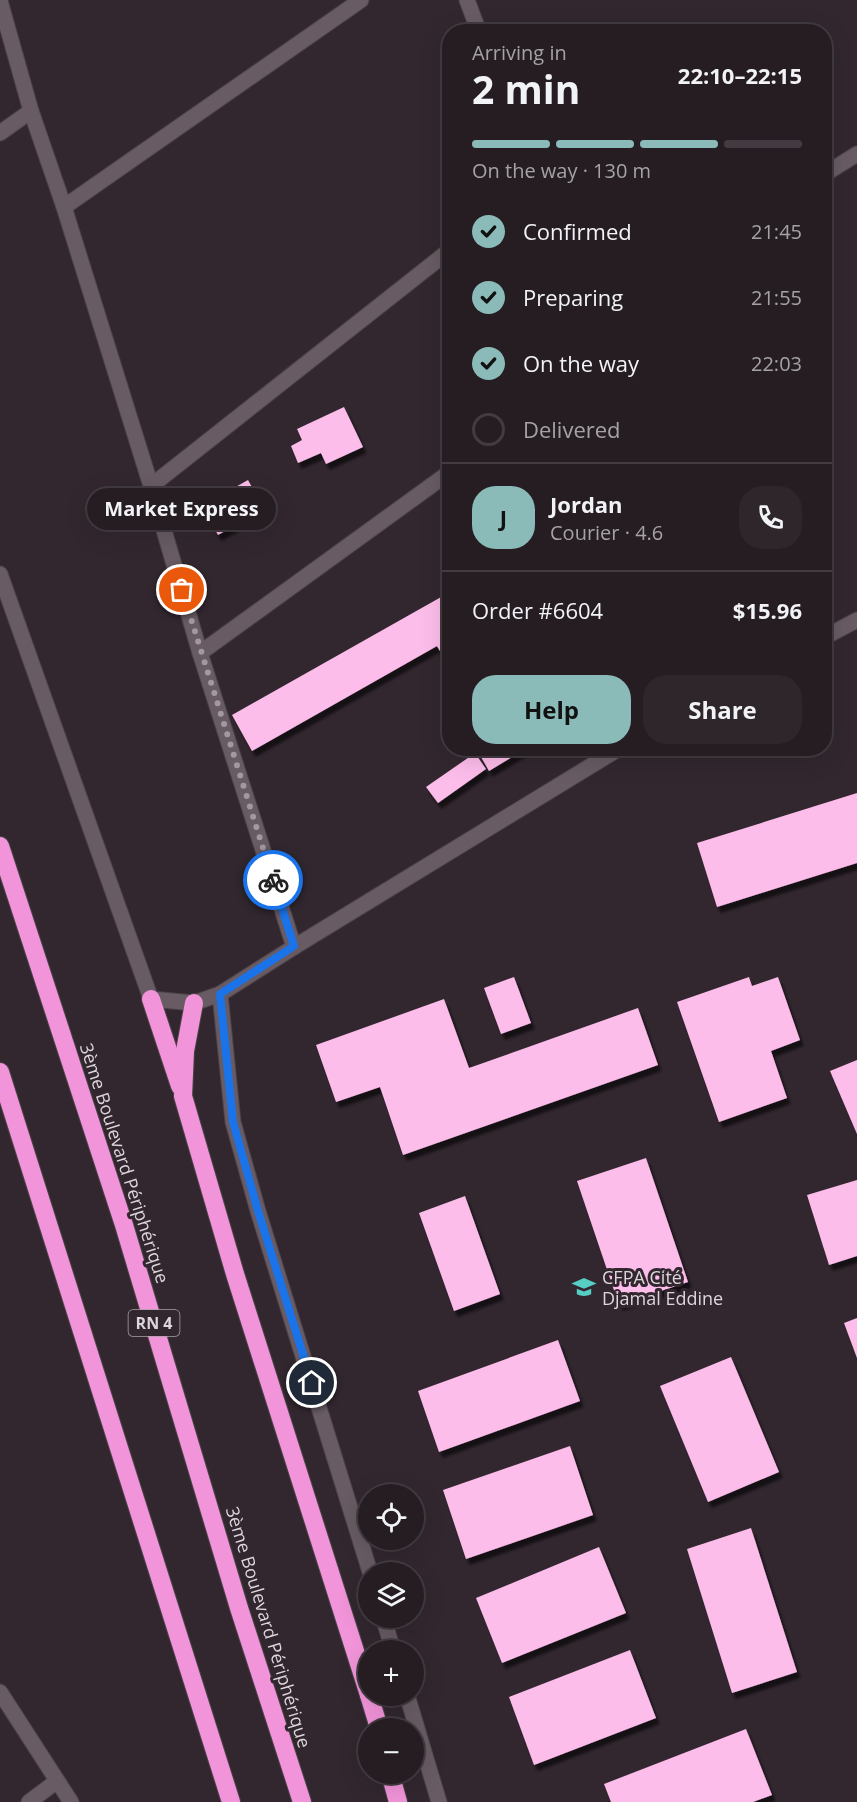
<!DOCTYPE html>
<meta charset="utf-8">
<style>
:root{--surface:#261d23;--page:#2e262b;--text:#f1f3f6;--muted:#a4a2a6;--line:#423b41;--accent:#8bbbb9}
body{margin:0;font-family:"Open Sans",sans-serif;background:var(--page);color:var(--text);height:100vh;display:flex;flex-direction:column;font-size:22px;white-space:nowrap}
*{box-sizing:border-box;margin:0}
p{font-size:20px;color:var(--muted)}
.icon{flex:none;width:33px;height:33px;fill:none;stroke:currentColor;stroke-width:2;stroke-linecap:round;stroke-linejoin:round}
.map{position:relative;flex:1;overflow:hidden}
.panel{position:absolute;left:442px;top:24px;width:390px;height:732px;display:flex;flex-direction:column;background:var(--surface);border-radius:24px;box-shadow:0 6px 24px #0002,0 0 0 2px var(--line)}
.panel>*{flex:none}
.fabs{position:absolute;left:358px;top:1484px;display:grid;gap:12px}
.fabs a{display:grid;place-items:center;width:66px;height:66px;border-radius:50%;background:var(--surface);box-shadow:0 6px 24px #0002,0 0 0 2px var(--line);font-size:30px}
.pin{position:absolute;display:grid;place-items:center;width:51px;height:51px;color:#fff;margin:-26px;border:3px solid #fff;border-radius:50%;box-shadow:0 2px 6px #0007}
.courier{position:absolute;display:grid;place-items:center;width:60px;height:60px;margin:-30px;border:4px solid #1a73e8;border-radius:50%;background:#fff;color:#222;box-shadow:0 2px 8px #0007}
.bubble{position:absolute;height:42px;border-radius:21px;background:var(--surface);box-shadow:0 6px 24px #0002,0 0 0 2px var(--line);font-size:20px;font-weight:700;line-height:42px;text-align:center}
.headline em{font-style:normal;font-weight:700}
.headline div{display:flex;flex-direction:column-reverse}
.headline{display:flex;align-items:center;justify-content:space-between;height:102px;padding:0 30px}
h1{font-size:39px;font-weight:700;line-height:45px}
.bar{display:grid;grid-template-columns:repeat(4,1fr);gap:9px 6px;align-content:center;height:72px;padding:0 30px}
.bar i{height:8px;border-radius:4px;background:var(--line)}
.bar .active{background:var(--accent)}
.bar p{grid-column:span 4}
.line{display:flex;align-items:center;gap:15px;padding:0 30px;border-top:2px solid var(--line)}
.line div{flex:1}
.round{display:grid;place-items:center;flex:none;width:63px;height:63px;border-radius:24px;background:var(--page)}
ol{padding:0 30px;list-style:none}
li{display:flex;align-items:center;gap:18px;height:66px}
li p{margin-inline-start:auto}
li .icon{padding:6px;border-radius:50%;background:var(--accent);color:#111;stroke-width:4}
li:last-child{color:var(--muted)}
li i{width:33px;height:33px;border:3px solid var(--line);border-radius:50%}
.cta{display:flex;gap:12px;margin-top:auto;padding:12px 30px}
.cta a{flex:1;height:69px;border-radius:24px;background:var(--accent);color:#111;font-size:24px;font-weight:700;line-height:69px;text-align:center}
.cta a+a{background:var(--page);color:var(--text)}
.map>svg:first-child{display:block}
.building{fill:#fdbdeb;filter:url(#shadow)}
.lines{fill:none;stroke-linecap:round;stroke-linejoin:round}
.minor-casing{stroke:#4c434a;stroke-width:17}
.highway-casing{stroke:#4c434a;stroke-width:20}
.minor{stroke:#685b64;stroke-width:15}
.highway{stroke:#f194d9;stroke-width:18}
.done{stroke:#a1999f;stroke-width:6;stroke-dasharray:0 10.8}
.route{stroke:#1a73e8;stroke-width:8}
.labels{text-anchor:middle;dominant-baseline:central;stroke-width:6;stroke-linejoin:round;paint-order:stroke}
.shield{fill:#32272f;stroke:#aaa2a7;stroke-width:1.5}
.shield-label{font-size:16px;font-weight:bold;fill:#ddd6db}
.street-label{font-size:18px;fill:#ddd6db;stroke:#32272f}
.poi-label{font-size:18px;fill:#ddd6db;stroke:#32272f;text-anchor:start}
</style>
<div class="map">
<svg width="857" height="1802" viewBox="0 0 857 1802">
<defs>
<filter id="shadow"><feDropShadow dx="3.5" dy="6" stdDeviation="1.5" flood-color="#0009"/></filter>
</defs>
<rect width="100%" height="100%" fill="#32272f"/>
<g class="building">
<polygon points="344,407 363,447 326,464 321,453 298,463 291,446 302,440 297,429"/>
<polygon points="248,480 264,509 218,535 202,506"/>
<polygon points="450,592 450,668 437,646 252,751 232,715"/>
<polygon points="476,748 527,748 489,771"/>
<polygon points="475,753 486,769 438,803 426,787"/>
<polygon points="857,793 857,863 717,907 697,843"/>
<polygon points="514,977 531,1023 501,1034 484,988"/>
<polygon points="749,977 752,986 778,977 800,1040 771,1051 787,1098 719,1122 677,1002"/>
<polygon points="444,999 469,1068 638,1008 658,1065 403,1155 380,1087 336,1102 316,1045"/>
<polygon points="857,1060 857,1134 830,1071"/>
<polygon points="646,1158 688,1282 619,1305 577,1181"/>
<polygon points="857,1180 857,1256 829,1265 807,1195"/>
<polygon points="465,1196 500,1294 454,1311 419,1213"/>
<polygon points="857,1318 857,1358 844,1323"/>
<polygon points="558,1340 580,1401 439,1452 418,1391"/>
<polygon points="731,1357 779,1472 708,1502 660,1386"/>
<polygon points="570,1446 593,1515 466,1559 443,1490"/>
<polygon points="751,1528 797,1672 732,1693 687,1549"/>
<polygon points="599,1547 626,1613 502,1663 476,1598"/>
<polygon points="630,1650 656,1718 534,1765 509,1697"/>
<polygon points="746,1729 772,1795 753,1802 611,1802 604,1784"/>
</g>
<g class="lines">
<g class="minor-casing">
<g id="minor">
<polyline points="467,0 479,32"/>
<polyline points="0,1 31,111 64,207 151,486 200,653 294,947"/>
<polyline points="0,133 31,111"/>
<polyline points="825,174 857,154"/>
<polyline points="64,207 361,0"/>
<polyline points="151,486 450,250"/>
<polyline points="0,574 151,999 194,1003 220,994 294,947 620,748"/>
<polyline points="825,637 857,620"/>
<polyline points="200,653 450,472"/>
<polyline points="220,994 233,1122 258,1211 370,1572"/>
<polyline points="383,1617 393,1650"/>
<polyline points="0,1692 71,1802"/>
<polyline points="407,1695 439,1802"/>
<polyline points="29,1802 57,1781"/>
</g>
</g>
<g class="highway-casing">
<g id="highway">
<polyline points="0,846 124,1225 239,1608 302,1802"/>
<polyline points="151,999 180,1086"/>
<polyline points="194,1003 185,1051 183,1096 235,1274 369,1695"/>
<polyline points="0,1072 231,1802"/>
<polyline points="369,1695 379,1728"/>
<polyline points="390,1773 398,1802"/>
</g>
</g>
<use href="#minor" class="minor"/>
<use href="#highway" class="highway"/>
</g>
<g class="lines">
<polyline class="done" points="182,590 273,880"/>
<polyline class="route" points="273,880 294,946 220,994 233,1122 258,1211 312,1383"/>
</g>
<defs>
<g id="university-bare" transform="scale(1.8)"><path d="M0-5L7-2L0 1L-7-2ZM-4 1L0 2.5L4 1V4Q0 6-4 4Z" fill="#56cec3" stroke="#32272f" stroke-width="2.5" paint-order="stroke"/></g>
</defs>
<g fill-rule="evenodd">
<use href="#university-bare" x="584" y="1287"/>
</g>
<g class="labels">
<rect class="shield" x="128.5" y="1310" width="51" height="26" rx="4.5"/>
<g class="shield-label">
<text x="154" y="1323">RN 4</text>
</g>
<g class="street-label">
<text transform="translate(125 1163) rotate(72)">3ème Boulevard Périphérique</text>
<text transform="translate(269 1627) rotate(73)">3ème Boulevard Périphérique</text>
</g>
<g class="poi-label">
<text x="602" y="1277">CFPA Cité<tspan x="602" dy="21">Djamal Eddine</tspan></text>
</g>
</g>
</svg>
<div class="fabs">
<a><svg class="icon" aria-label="locate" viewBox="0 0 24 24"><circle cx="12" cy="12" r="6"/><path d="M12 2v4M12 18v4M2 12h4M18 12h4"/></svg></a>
<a><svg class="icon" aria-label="layers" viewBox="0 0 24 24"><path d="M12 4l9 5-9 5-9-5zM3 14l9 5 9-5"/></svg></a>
<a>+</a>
<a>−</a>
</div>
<div class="pin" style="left:182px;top:590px;background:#ea580c"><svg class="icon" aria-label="bag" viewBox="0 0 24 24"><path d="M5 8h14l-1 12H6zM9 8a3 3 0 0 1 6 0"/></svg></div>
<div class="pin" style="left:312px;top:1383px;background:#1f2937"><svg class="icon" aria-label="home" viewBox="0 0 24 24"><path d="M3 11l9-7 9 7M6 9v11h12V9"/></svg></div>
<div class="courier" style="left:273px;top:880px"><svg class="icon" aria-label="bike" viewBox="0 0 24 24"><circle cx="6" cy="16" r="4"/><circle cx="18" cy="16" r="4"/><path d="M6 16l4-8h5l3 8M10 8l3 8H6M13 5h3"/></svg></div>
<div class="bubble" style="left:87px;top:488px;width:189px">Market Express</div>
<section class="panel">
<div class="headline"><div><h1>2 min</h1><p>Arriving in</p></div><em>22:10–22:15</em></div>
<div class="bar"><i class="active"></i><i class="active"></i><i class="active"></i><i></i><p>On the way · 130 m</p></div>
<ol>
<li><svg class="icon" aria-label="check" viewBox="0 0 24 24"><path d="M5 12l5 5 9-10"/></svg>Confirmed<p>21:45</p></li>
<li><svg class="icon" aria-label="check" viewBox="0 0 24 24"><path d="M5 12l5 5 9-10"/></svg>Preparing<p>21:55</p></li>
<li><svg class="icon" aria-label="check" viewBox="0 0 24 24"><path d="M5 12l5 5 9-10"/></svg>On the way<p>22:03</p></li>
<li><i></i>Delivered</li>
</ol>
<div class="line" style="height:108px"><b class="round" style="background:var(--accent);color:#111">J</b><div><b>Jordan</b><p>Courier · 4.6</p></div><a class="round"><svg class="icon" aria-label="phone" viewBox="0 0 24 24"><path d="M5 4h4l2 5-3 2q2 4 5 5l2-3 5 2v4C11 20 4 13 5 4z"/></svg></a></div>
<div class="line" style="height:78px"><div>Order #6604</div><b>$15.96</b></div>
<div class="cta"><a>Help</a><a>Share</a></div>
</section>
</div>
